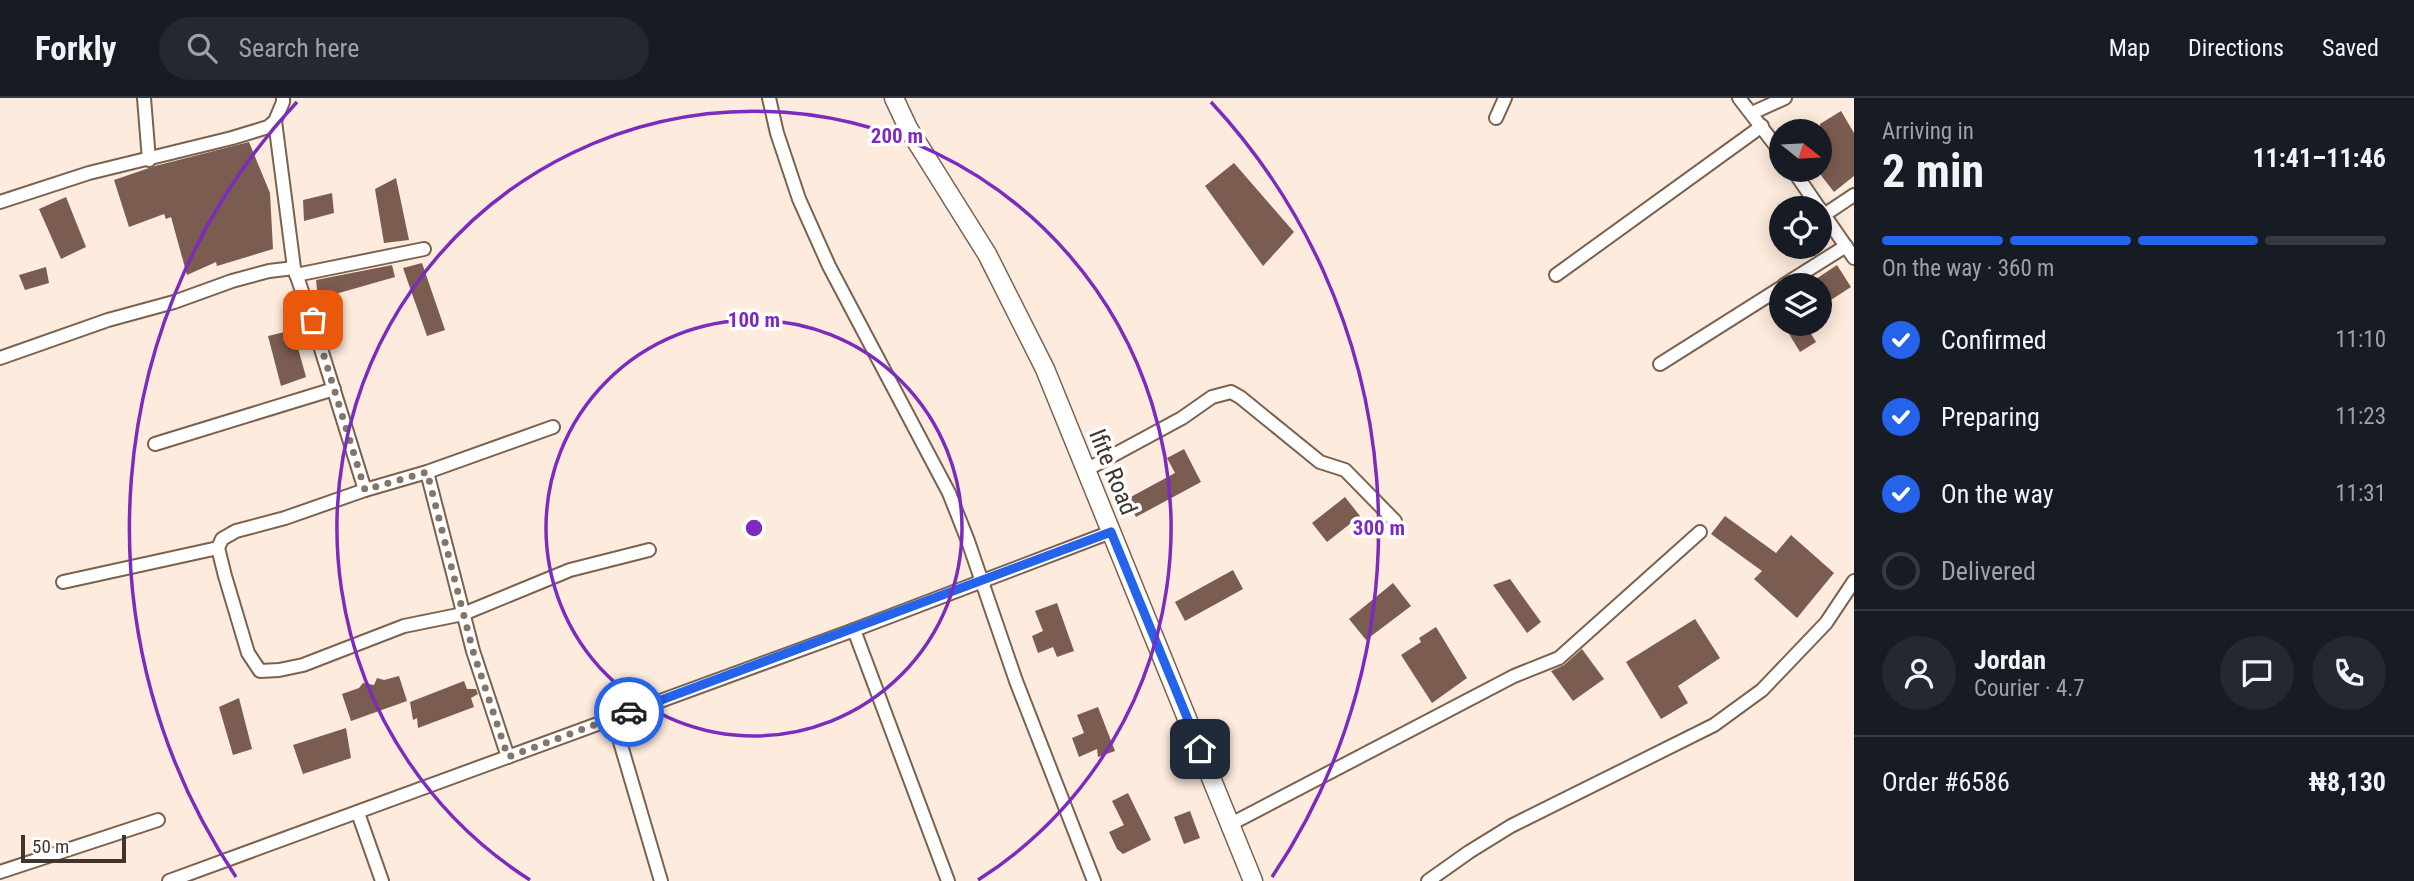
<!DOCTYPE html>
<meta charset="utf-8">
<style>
:root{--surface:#171b24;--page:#242831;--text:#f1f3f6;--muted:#9ea1a6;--line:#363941;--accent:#2563eb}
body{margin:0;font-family:"Roboto Condensed",sans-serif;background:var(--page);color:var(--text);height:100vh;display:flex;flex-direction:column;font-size:26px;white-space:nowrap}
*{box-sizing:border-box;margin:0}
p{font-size:23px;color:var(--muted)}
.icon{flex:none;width:38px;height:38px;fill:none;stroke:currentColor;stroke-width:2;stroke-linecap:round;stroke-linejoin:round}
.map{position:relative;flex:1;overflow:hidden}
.sheet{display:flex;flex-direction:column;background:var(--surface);width:560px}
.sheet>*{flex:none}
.needle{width:46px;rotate:108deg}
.controls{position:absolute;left:1769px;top:21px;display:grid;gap:14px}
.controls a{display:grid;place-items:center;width:63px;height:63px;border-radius:50%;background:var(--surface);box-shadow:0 4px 18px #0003;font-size:35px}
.scale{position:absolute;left:21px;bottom:18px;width:105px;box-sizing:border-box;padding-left:7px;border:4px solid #40352c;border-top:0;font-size:19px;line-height:24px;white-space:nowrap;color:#40352c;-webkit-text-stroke:5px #fff;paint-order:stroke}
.pin{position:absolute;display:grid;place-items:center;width:60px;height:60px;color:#fff;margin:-30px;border-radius:14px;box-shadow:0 4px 10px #0006}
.courier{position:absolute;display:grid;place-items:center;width:70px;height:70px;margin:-35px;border:5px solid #2563eb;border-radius:50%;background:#fff;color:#222;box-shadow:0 2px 9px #0007}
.headline em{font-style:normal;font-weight:700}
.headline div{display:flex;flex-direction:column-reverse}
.headline{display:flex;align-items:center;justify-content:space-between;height:119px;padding:0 28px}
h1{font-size:46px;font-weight:700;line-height:52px}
.bar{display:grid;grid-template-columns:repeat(4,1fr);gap:10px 7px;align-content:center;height:84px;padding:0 28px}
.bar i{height:9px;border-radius:5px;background:var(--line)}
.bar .current{background:var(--accent)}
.bar p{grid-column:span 4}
.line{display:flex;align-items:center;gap:18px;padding:0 28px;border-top:2px solid var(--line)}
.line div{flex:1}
.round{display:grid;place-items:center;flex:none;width:74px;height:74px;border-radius:37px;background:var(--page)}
ol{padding:0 28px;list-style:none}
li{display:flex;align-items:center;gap:21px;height:77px}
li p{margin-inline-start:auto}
li .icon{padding:7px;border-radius:50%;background:var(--accent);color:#fff;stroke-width:4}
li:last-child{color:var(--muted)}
li i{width:38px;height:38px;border:4px solid var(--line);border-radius:50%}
header{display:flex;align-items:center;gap:42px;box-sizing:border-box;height:98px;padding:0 35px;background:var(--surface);border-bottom:2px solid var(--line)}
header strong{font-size:33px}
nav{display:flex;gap:38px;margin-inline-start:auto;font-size:24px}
.search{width:490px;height:63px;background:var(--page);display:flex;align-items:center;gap:18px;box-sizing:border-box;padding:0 24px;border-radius:38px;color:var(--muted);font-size:26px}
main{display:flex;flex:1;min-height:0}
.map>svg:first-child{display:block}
.building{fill:#7b5c51}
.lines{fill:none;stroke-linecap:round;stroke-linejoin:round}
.street-casing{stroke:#7b624e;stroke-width:16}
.secondary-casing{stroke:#7b624e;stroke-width:21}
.street{stroke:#fff;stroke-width:12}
.secondary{stroke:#fff;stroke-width:18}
.done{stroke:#82756a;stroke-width:7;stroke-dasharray:0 12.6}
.route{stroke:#2563eb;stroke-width:9}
.ring{fill:none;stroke:#7b2cbf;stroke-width:3.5}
.labels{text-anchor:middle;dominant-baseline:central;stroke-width:7;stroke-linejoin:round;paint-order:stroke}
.street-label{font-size:24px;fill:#40352c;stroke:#fff}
.centre{fill:#7b2cbf;stroke:#fff;stroke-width:3.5}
.ring-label{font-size:21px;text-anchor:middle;font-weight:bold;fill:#7b2cbf;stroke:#fff;stroke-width:7;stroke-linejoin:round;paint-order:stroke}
</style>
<header>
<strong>Forkly</strong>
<div class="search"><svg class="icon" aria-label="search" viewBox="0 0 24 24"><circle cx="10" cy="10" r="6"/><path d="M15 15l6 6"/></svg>Search here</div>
<nav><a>Map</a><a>Directions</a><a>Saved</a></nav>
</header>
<main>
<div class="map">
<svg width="1854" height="783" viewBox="0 0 1854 783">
<rect width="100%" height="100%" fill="#fdebdd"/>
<g class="building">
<polygon points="1841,13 1854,35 1854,78 1834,94 1820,76 1820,26"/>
<polygon points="249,44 270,95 273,151 217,168 216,164 187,177 171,119 166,121 164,116 129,129 114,82 155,68"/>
<polygon points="1234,65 1294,134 1263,168 1205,88"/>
<polygon points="396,80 409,142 384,145 375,91"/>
<polygon points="332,95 334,115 304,123 303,102"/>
<polygon points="66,99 86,149 61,161 39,111"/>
<polygon points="422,165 445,232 427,238 403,170"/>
<polygon points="392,167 395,179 318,201 316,182"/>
<polygon points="1837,167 1851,189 1820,209 1820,187 1807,187"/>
<polygon points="46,169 49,185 25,192 19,177"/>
<polygon points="1783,226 1805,226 1816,244 1800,254"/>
<polygon points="293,232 306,279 281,288 268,238"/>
<polygon points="1184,351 1201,384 1136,419 1127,401 1175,375 1167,360"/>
<polygon points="1345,399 1360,418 1327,444 1312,425"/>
<polygon points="1725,418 1776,455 1791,437 1834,475 1797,520 1754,481 1762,473 1711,436"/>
<polygon points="1233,472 1243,491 1185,523 1175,504"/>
<polygon points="1510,481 1541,524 1527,535 1493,487"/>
<polygon points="1393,485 1411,508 1366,542 1349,521"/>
<polygon points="1057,505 1074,553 1057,559 1053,549 1038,555 1032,538 1043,533 1035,513"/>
<polygon points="1695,521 1720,560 1678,588 1688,605 1661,621 1626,564"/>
<polygon points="1436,529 1467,580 1432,605 1401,557 1421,544 1419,540"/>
<polygon points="1582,551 1604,581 1573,603 1551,573 1564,567"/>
<polygon points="399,578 407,603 351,623 342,596 359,590 363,585 374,587 377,580 384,582"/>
<polygon points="464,583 467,591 476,591 478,596 471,600 474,609 418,630 417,620 413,622 410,604"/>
<polygon points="239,600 252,651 233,657 219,609"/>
<polygon points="1098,609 1115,653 1098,659 1097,651 1079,659 1072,640 1084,635 1077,617"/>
<polygon points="346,630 351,660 303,676 293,647"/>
<polygon points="1128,695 1151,742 1123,756 1117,751 1109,734 1124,727 1112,703"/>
<polygon points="1190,713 1200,740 1184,746 1174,719"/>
</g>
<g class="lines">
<g class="street-casing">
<g id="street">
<polyline points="144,0 149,62"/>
<polyline points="283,0 283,4 275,23 294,170 312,222 365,392"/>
<polyline points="769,0 777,35 799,101 829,168 949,395 968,443 1016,583 1094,783"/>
<polyline points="1739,0 1782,56"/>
<polyline points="1752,15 1785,0"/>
<polyline points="1496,20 1505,0"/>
<polyline points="1793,72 1819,110"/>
<polyline points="0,104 89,75 232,40 268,29 275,23"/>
<polyline points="1820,111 1854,160"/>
<polyline points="1824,117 1854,97"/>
<polyline points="296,177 424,151"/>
<polyline points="1556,177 1762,28"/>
<polyline points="1784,187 1846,148"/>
<polyline points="0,260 108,222 174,204 232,183 269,173 294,170"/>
<polyline points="1660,266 1782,189"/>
<polyline points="553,329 427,374 365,392 285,420 236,433 222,441 218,450 225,478 248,555 260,573 279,572 303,567 404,528 463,516 570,472 649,452"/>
<polyline points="155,346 334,291"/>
<polyline points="1086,372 1182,320 1212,299 1231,294 1240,299 1320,364 1345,372 1395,423"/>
<polyline points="427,374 473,553 508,659"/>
<polyline points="63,484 218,450"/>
<polyline points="854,532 948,783"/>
<polyline points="613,620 661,783"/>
<polyline points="358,715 382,783"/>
<polyline points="1229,727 1514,578 1559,560 1700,434"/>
<polyline points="0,774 158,722"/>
<polyline points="169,783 854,532 1111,434"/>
<polyline points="1428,783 1469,754 1511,728 1714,627 1762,592 1826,525 1854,483"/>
</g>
</g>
<g class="secondary-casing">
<polyline id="secondary" points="894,0 908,30 987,156 1045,271 1253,783"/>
</g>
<use href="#street" class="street"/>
<use href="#secondary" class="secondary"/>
</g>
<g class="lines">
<polyline class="done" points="313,222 365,392 427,374 473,553 508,659 629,614"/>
<polyline class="route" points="629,614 1111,434 1200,651"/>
</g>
<g class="ring">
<circle cx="754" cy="430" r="208"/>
<path d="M530 782A417 417 0 1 1 978 782"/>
<path d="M236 779A625 625 0 0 1 297 4M1211 4A625 625 0 0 1 1272 779"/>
</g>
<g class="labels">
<g class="street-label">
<text transform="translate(1113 374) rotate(68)">Ifite Road</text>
</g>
</g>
<circle cx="754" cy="430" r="10" class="centre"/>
<g class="ring-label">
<text x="897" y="45">200 m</text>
<text x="754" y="229">100 m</text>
<text x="1379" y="437">300 m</text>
</g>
</svg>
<div class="controls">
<a><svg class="needle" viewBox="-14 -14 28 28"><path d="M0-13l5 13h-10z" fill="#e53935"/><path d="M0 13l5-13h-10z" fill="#9ea1a6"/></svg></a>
<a><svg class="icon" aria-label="locate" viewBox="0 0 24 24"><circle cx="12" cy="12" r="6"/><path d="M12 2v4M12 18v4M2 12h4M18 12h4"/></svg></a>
<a><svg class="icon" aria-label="layers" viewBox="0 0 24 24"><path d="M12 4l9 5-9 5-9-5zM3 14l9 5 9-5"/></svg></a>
</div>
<div class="scale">50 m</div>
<div class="pin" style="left:313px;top:222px;background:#ea580c"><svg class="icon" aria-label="bag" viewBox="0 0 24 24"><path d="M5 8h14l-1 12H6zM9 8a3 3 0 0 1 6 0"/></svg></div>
<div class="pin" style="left:1200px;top:651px;background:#1f2937"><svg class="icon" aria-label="home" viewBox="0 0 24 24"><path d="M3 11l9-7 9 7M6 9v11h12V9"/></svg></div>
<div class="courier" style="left:629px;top:614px"><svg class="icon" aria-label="car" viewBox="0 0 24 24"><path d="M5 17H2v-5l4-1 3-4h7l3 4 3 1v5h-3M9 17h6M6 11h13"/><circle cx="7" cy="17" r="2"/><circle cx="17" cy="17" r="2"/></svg></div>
</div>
<section class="sheet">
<div class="headline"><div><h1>2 min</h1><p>Arriving in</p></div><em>11:41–11:46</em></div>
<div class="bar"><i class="current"></i><i class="current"></i><i class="current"></i><i></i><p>On the way · 360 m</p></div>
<ol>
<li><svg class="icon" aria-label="check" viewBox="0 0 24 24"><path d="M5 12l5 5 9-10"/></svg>Confirmed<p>11:10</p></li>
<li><svg class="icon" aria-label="check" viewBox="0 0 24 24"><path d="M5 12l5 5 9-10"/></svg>Preparing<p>11:23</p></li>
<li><svg class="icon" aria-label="check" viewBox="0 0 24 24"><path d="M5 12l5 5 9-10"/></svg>On the way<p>11:31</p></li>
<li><i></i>Delivered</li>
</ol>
<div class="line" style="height:126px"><a class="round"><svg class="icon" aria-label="person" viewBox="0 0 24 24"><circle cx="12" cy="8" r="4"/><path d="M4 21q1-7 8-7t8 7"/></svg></a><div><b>Jordan</b><p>Courier · 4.7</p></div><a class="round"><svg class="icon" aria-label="chat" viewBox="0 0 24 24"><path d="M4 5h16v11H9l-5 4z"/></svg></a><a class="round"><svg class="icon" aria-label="phone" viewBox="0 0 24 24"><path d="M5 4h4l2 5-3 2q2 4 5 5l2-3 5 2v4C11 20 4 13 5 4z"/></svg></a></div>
<div class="line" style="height:91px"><div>Order #6586</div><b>₦8,130</b></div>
</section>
</main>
